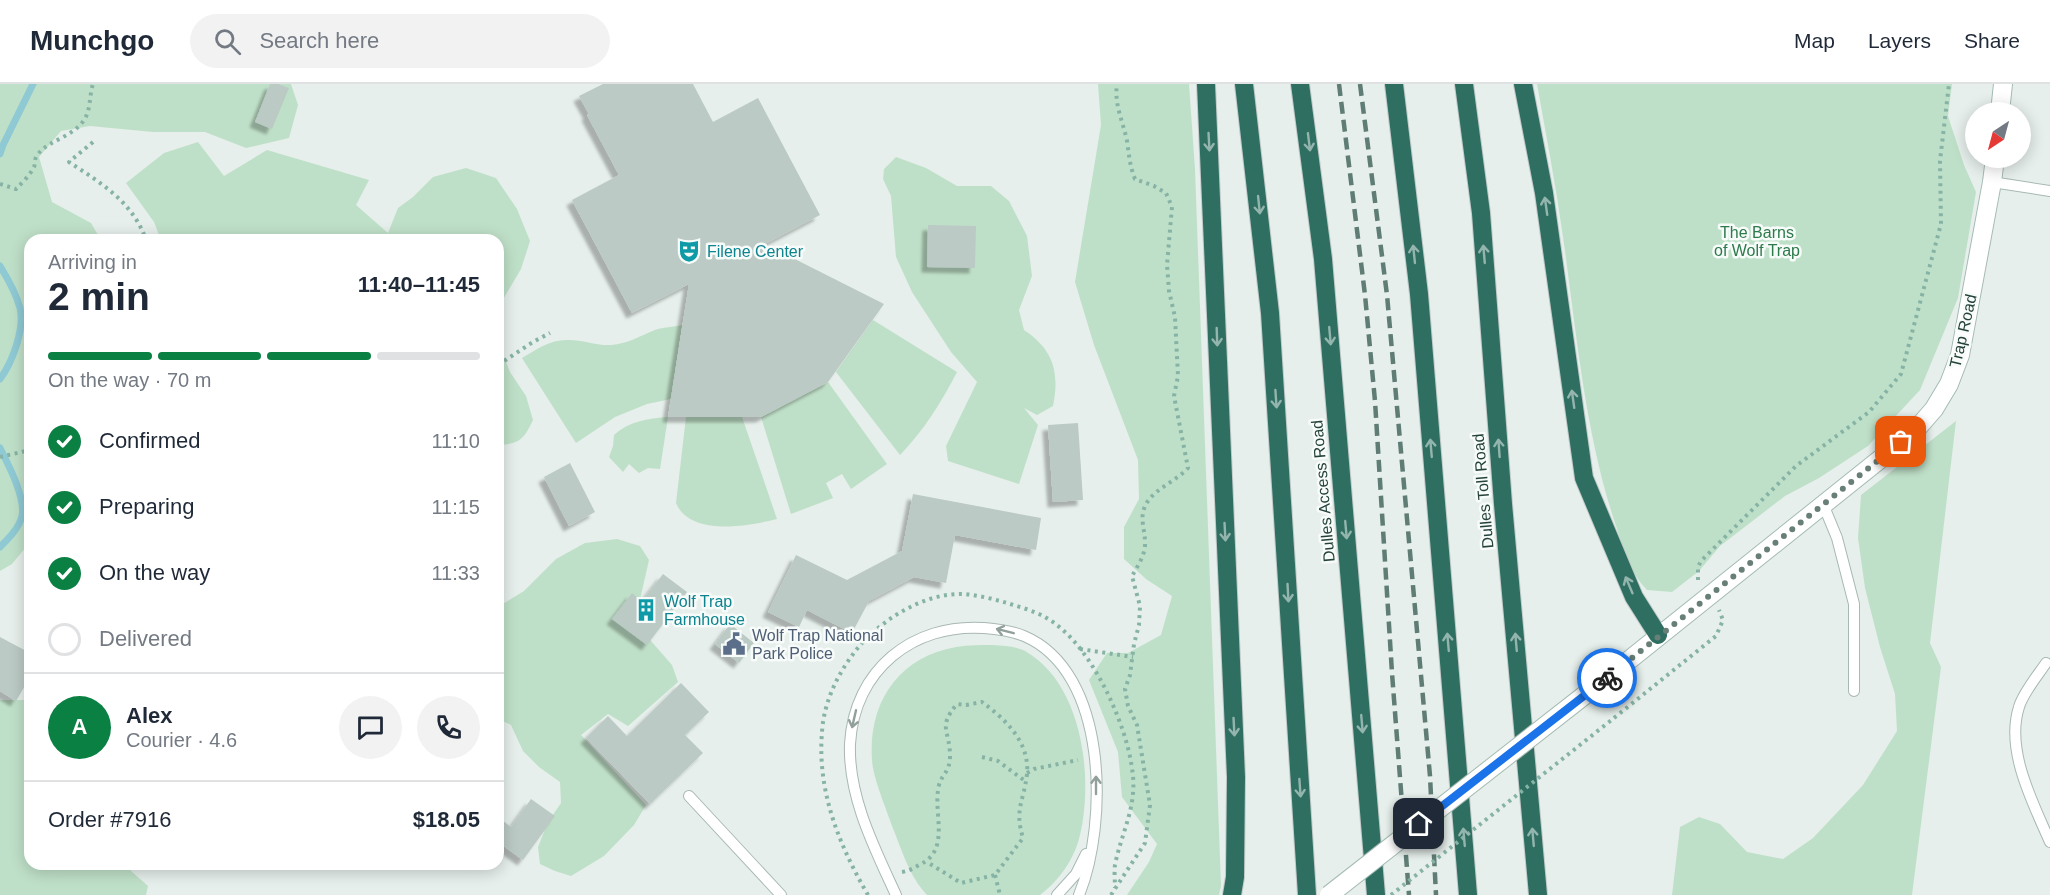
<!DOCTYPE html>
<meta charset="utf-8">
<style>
:root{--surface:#fff;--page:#f2f2f3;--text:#1f2937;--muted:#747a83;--line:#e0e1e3;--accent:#0b8043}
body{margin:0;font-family:Arial,sans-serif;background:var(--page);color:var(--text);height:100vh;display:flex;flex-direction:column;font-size:22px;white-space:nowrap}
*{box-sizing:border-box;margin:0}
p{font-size:20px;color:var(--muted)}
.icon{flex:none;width:33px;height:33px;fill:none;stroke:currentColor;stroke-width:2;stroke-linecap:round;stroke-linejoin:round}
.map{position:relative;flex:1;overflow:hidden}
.drawer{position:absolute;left:24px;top:150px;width:480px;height:636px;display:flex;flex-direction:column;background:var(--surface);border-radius:18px;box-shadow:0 3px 15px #0003}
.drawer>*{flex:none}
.needle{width:39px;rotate:216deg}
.tools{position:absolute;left:1965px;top:18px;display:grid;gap:12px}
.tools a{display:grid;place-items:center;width:66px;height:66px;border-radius:50%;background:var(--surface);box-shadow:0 3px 15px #0003;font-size:30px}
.pin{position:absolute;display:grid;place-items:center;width:51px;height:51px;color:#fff;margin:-26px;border-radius:12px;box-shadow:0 3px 9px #0006}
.courier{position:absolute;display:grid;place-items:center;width:60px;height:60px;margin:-30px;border:4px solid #1a73e8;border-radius:50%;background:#fff;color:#222;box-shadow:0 2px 8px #0007}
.overview em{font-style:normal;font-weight:700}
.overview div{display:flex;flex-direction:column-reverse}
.overview{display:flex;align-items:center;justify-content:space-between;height:102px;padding:0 24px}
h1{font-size:39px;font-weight:700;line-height:45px}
.bar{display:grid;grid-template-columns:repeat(4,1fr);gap:9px 6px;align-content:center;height:72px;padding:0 24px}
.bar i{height:8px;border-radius:4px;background:var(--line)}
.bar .on{background:var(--accent)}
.bar p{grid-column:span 4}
.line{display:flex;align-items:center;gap:15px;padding:0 24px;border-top:2px solid var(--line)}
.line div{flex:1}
.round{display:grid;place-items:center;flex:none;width:63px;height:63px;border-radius:32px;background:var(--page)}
ol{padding:0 24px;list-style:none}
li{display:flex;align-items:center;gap:18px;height:66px}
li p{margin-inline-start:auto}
li .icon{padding:6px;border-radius:50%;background:var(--accent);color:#fff;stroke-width:4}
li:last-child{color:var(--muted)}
li i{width:33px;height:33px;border:3px solid var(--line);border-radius:50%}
header{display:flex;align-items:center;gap:36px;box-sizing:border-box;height:84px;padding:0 30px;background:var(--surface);border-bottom:2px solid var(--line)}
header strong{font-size:28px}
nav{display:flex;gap:33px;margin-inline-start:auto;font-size:21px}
.search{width:420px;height:54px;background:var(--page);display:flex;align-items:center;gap:15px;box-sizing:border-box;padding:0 21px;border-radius:33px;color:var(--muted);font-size:22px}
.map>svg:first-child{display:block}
.green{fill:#bfe0c8}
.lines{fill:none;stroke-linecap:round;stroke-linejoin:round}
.stream{stroke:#8ec9d4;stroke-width:7}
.building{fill:#bbcac4;filter:url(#shadow)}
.service-casing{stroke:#a8b8b2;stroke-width:12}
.secondary-casing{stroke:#a4bbb3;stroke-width:20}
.motorway-casing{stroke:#c2cac8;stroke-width:20}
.path{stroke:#86b3a5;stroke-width:4;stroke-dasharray:3 4.5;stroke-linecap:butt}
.service{stroke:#fff;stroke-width:10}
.secondary{stroke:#fff;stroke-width:18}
.motorway{stroke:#2f6f62;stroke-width:18}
.rail{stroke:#5f7d75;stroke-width:4.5;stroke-dasharray:12 6;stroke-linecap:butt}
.secondary-bridge-casing{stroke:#a4bbb3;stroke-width:20;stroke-linecap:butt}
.path-bridge{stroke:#86b3a5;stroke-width:4;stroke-dasharray:3 4.5;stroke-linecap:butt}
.secondary-bridge{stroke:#fff;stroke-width:18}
.oneway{stroke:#93b5ae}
.oneway2{stroke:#92a09c}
.done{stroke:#687f78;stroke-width:6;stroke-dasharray:0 10.8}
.route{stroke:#1a73e8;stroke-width:8}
.labels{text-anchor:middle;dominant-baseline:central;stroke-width:5;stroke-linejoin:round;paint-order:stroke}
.park-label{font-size:16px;fill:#2d7a4b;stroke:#f7fbf9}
.culture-label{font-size:16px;fill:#0d838f;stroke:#f7fbf9;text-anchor:start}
.street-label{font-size:16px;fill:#24423a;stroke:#f7fbf9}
.service-label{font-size:16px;fill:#4e5e75;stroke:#f7fbf9;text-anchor:start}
</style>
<header>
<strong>Munchgo</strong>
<div class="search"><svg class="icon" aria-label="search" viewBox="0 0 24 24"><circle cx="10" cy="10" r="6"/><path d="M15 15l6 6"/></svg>Search here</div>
<nav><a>Map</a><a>Layers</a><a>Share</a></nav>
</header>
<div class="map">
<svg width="2050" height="811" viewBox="0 0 2050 811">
<defs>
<filter id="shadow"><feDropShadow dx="-5.5" dy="5.5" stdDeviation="1.5" flood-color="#0004"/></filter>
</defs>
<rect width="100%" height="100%" fill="#e6efeb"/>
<g class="green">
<polygon points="0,0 291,0 298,21 289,54 246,64 205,48 153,48 90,42 61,47 39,73 52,118 91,139 101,156 30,156 30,458 12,480 0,487"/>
<polygon points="1098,0 1189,0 1195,85 1221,802 1219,811 1127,811 1149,778 1157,760 1122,713 1118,668 1089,596 1107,569 1128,569 1161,551 1172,512 1146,495 1124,475 1124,443 1139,415 1138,376 1094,261 1075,198 1101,41"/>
<path d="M1537,0H1952L1948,32L1964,81L1976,108L1958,214L1920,306L1868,362L1819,394L1785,412L1720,462L1699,487L1672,508L1647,506C1631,490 1624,467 1617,445C1585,351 1577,252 1563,153C1556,102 1546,51 1537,0Z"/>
<path d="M198,58L224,92L267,66L369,96L356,121L388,149L398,124L413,113L433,93L466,84L496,94L517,125L530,157L521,185L502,217L501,265L510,288L526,312L533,336C524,355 520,360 498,361V156H161L154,138L126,99L164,69Z"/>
<path d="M896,73L926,84L957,102H991L1009,117L1027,152L1032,192L1019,226L1024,246C1053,265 1060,288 1053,322L1037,331L1024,324L1038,341L1019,400L948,377L946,362L977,298L951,268L912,208L896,173L891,112L883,95L884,85Z"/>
<path d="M873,236L957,288C941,319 924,346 900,371L836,288Z"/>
<path d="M682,241L671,315L647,320L615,333L576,359L522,274C537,265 551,255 569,256C583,256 597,262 611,261C627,260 640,252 655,246C663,243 673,243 682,241Z"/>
<polygon points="828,298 887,380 851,405 842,390 826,399 833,414 791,430 761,333"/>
<path d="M668,333L660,385L648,384L639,389L629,380L623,388L609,373L613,362L614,351C628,338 648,334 668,333Z"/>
<path d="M686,333H742L777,435C749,442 690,453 676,419Z"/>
<polygon points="1956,337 1930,559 1941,583 1912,811 1672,811 1680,743 1699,733 1720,740 1747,768 1783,775 1813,754 1863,701 1897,647 1895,610 1880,563 1865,504 1858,454 1861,411"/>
<polygon points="617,455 640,462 649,476 636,533 644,549 672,581 678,598 628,642 608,630 581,651 646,721 634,741 604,772 571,792 555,787 540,780 538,763 548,738 561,719 560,698 539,683 523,667 511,641 498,635 498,523 524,507 556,475 585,459"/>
<path d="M993,561C1003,562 1016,562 1025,567C1082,599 1094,692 1080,751C1075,774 1059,797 1040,811H927C909,792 902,766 892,742C886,724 873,694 872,676C868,619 898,573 956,563C968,561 981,561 993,561Z"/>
<polygon points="0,616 30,616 30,780 123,780 148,802 146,811 0,811"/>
</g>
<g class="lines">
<g class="stream">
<polyline points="0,70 3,61 33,0"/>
<path d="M0,182C8,195 16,209 20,224C25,245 12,279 0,295"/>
<path d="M0,364C8,380 26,414 22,432C19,444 9,454 0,463"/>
</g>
</g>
<g class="building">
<polygon points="270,0 278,0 289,4 272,45 255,38"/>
<polygon points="603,0 693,0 713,38 758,14 820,131 765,160 884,220 828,298 761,333 668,333 689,200 632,229 572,116 619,91 587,31 589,30 579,12"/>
<polygon points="928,141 976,142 975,184 927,183"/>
<polygon points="1078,339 1083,416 1053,418 1048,341"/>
<polygon points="570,379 595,428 569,442 544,393"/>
<polygon points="913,410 1041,434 1036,466 955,451 946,499 914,493 869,517 852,549 807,526 799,543 768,528 796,471 847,496 902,467"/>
<polygon points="663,490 687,508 647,561 612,535 632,509 642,517"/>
<polygon points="730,540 754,559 739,579 715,560"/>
<polygon points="0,553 30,569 30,593 16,617 0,607"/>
<polygon points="681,599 709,628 685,651 703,669 650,720 586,654 608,632 627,652"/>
<polygon points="531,715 555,732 523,776 498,758 498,733 511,743"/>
</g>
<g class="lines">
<g class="service-casing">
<g id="service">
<polyline points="1992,98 2050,107"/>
<polyline points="1823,420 1837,454 1854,520 1854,607"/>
<path d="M2046,579C2038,591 2023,609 2019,623C2005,666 2033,719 2050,758"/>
<polyline points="689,712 781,811"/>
<path d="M896,811C875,765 848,713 850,660C854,586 913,539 984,544C997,545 1012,547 1024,552C1109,588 1108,740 1079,811"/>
<polyline points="1057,811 1076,790 1086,770"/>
</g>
</g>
<g class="secondary-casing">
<g id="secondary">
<polyline points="2000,28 2003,0"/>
<polyline points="1618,585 1914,348 1934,325 1949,300 1960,271 1992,98 1995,74"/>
</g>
</g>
<g class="motorway-casing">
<g id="motorway">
<polyline points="1206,0 1236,693 1235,793 1232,811"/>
<polyline points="1244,0 1270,229 1307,811"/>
<polyline points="1300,0 1323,175 1376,811"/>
<polyline points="1394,0 1419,210 1468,811"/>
<polyline points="1464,0 1481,129 1503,420 1538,811"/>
<polyline points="1523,0 1544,109 1584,394 1634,513 1658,551"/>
</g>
</g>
<g class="path">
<path d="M93,58L69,78C101,99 133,118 146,156"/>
<path d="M0,100L16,105C22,99 30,91 34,83C36,78 34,74 38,70C49,56 73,53 84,36C91,26 89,12 93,0"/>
<polyline points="498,281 533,258 550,249"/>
<polyline points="0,373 30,366"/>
<polyline points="1698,496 1698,483 1701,477 1796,382 1869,328 1901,290 1941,140 1940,77 1949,0"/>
<polyline points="1080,565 1133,573"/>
<polyline points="26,599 30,601"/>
<polyline points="1614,634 1716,552 1723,536 1719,526"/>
<polyline points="982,673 998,677 1025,697"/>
<polyline points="1027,689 1034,685 1078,676"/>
<path d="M902,788C909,787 914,784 919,781C952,766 932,729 939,701C942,690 950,688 950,672C950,646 937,644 957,620L966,621L982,618C1005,635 1030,658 1027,690C1024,717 1014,725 1023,754L995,791L961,799L927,778"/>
<polyline points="995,791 1000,811"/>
<path d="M868,811C839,761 817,707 822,648C824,617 838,589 857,565C881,536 923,509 963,510C978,511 993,515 1007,519C1020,523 1034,527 1045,533C1073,549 1092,579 1106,606C1119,633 1130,662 1133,692C1136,725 1121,750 1115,781C1114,788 1115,796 1115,804"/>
<path d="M1111,811L1145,759L1150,721L1137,641L1128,622L1125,605L1130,591L1134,560L1139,541L1140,522L1132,492C1137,483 1144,473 1145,462C1146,445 1137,433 1148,417C1158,403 1176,397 1188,384L1174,312L1178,292L1175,233L1169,207L1167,181L1172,123L1166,109L1154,102L1135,95C1130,83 1129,71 1127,57C1123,37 1114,21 1117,0"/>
</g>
<use href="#service" class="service"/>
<use href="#secondary" class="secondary"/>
<use href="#motorway" class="motorway"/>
<g class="rail">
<polyline points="1339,0 1365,211 1375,317 1392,589 1409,811"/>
<polyline points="1360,0 1387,211 1430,692 1436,811"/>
</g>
<g class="secondary-bridge-casing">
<polyline id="secondary-bridge" points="1329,811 1618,585"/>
</g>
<polyline class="path-bridge" points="1391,811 1614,634"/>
<use href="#secondary-bridge" class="secondary-bridge"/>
</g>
<defs><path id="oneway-shaft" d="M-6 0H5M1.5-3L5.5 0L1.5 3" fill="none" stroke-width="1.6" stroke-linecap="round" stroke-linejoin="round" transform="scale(1.5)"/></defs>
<g class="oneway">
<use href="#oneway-shaft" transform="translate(1209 58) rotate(87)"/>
<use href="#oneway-shaft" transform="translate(1309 58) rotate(83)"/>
<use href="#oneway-shaft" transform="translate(1259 121) rotate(84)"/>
<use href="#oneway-shaft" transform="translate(1546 122) rotate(-98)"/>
<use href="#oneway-shaft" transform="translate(1414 170) rotate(-96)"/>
<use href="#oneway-shaft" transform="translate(1484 170) rotate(-95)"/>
<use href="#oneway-shaft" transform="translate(1330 252) rotate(85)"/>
<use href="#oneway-shaft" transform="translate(1217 253) rotate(88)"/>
<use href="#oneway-shaft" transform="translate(1276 315) rotate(86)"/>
<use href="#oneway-shaft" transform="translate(1573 315) rotate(-98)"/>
<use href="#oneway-shaft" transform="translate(1431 364) rotate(-95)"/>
<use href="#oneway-shaft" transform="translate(1499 364) rotate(-94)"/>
<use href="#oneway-shaft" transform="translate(1346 446) rotate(85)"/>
<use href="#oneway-shaft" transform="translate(1225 448) rotate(87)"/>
<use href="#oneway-shaft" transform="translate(1629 501) rotate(-113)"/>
<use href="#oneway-shaft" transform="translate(1288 509) rotate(87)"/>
<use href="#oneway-shaft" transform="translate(1448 558) rotate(-95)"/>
<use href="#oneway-shaft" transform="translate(1516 558) rotate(-95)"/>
<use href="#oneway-shaft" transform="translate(1362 640) rotate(85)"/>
<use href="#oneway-shaft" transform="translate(1234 643) rotate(87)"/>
<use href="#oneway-shaft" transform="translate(1300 704) rotate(86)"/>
<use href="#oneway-shaft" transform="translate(1464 753) rotate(-95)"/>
<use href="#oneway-shaft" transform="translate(1533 753) rotate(-95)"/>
</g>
<g class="oneway2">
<use href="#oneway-shaft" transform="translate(1005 547) rotate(-166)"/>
<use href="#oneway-shaft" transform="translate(854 635) rotate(103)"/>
<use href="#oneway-shaft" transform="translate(1096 701) rotate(-90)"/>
</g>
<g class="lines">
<polyline class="done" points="1607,594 1901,358"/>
<polyline class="route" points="1419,740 1607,594"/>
</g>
<defs>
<g id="theatre-bare" transform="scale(1.8)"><path d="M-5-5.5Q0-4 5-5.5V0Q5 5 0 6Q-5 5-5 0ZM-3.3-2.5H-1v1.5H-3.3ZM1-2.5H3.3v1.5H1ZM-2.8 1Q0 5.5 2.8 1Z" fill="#0f9aa8" stroke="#f7fbf9" stroke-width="2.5" paint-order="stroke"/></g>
<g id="building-bare" transform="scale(1.8)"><path d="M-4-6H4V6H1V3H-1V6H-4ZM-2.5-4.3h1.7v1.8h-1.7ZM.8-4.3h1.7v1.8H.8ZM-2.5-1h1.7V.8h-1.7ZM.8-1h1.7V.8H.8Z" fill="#0f9aa8" stroke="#f7fbf9" stroke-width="2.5" paint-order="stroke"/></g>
<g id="civic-bare" transform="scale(1.8)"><path d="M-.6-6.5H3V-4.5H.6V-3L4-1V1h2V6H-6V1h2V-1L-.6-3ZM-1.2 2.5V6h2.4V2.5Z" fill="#5c6f8a" stroke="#f7fbf9" stroke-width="2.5" paint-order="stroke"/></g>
</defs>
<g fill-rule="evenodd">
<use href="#theatre-bare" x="689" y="167"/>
<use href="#building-bare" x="646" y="526"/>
<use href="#civic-bare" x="734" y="560"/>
</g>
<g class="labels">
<g class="park-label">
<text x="1757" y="148">The Barns<tspan x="1757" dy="18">of Wolf Trap</tspan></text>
</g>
<g class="culture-label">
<text x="707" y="167">Filene Center</text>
<text x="664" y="517">Wolf Trap<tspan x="664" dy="18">Farmhouse</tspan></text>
</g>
<g class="street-label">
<text transform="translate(1963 247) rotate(-77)">Trap Road</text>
<text transform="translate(1323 407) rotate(-95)">Dulles Access Road</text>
<text transform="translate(1483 407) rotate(-95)">Dulles Toll Road</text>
</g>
<g class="service-label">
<text x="752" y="551">Wolf Trap National<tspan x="752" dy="18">Park Police</tspan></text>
</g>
</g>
</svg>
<div class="tools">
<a><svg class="needle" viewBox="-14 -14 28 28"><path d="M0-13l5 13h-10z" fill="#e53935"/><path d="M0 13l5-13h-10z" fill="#747a83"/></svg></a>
</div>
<div class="pin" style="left:1901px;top:358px;background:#ea580c"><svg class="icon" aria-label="bag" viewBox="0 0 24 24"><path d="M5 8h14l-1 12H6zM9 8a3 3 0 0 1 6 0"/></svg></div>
<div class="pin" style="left:1419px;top:740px;background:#1f2937"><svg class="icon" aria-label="home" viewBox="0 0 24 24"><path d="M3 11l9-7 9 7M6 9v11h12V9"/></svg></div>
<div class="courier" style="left:1607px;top:594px"><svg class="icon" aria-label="bike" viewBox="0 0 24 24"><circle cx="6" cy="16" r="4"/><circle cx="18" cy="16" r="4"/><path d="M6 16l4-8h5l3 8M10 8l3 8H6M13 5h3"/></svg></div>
<section class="drawer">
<div class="overview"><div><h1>2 min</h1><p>Arriving in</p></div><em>11:40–11:45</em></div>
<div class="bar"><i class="on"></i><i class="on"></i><i class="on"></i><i></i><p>On the way · 70 m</p></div>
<ol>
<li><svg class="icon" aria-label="check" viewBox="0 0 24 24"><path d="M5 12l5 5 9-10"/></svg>Confirmed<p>11:10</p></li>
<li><svg class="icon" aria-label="check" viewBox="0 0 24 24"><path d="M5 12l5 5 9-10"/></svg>Preparing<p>11:15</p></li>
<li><svg class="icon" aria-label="check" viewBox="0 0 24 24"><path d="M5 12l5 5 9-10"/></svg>On the way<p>11:33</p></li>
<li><i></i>Delivered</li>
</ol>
<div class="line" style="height:108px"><b class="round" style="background:var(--accent);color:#fff">A</b><div><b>Alex</b><p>Courier · 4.6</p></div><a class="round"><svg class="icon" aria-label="chat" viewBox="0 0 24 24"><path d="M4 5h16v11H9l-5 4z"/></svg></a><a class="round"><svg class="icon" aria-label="phone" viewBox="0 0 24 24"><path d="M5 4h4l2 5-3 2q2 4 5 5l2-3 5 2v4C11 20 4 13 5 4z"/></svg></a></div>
<div class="line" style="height:78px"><div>Order #7916</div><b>$18.05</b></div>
</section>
</div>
